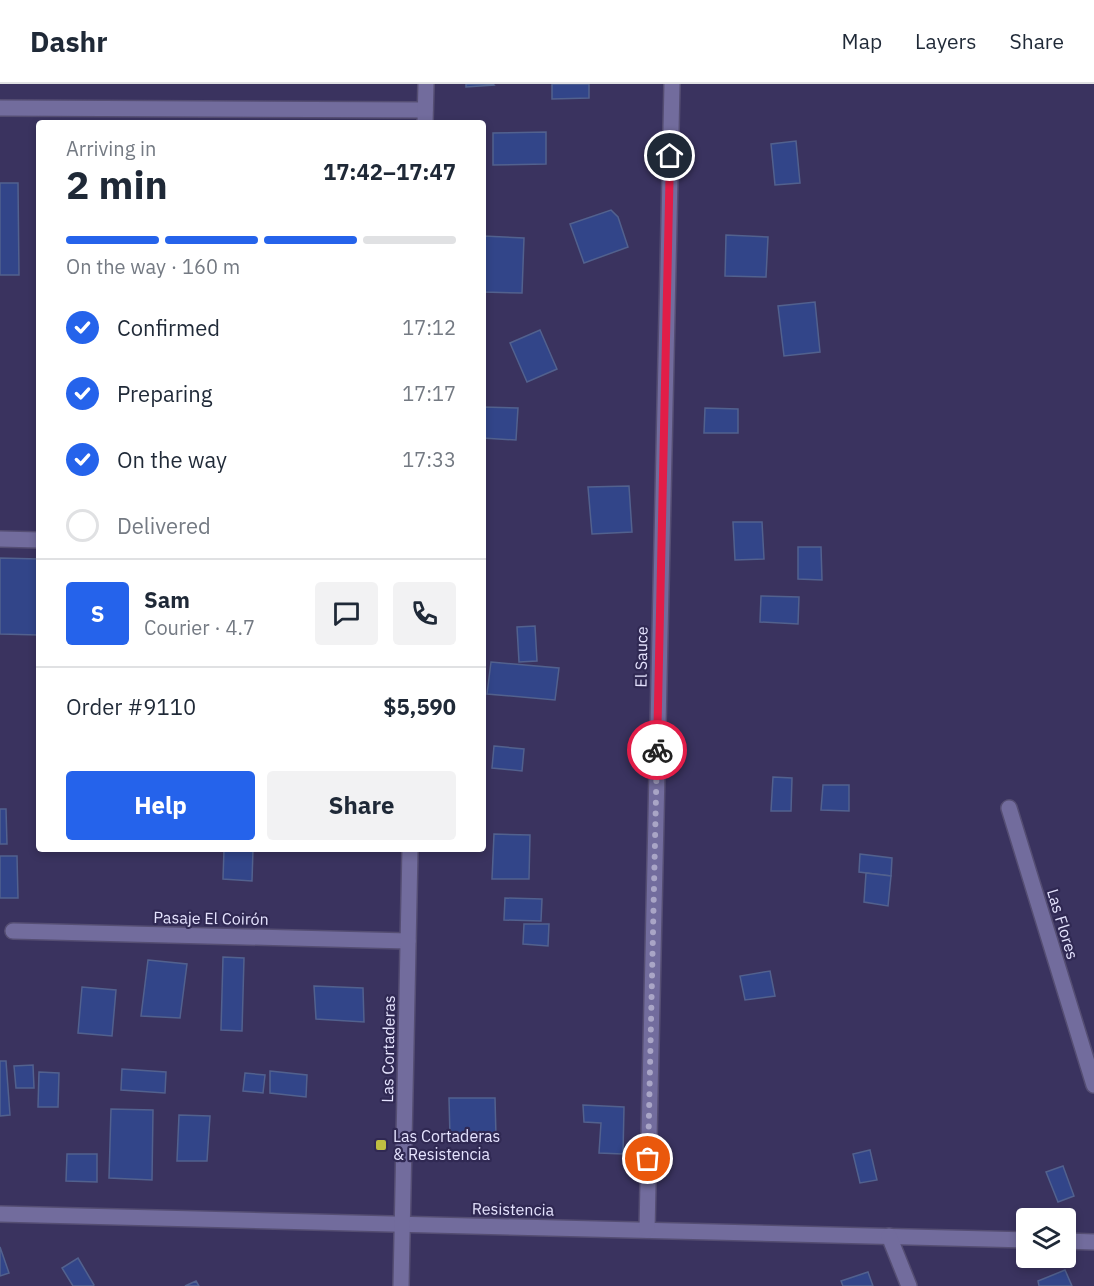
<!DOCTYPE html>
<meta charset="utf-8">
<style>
:root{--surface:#fff;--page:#f2f2f3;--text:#1f2937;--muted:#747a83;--line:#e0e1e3;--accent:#2563eb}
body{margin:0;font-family:"IBM Plex Sans",sans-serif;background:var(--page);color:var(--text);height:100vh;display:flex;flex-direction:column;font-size:22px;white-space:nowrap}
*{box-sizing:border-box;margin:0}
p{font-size:20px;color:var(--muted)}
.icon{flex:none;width:33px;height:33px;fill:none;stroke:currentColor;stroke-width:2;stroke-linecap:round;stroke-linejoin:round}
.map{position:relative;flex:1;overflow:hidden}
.panel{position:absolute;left:36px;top:36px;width:450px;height:732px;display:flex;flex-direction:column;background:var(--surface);border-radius:6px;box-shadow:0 3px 9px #0003}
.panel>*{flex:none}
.buttons{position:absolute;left:1016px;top:1124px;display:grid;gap:12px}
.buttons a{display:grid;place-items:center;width:60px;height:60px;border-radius:6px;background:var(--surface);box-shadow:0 3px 9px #0003;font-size:30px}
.pin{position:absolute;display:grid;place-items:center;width:51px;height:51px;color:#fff;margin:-26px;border:3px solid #fff;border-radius:50%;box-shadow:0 2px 6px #0007}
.courier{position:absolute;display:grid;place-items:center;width:60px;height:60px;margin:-30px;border:4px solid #e11d48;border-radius:50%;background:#fff;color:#222;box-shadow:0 2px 8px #0007}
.summary em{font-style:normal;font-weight:700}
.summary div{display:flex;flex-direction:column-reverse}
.summary{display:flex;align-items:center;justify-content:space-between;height:102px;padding:0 30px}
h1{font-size:39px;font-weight:700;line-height:45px}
.bar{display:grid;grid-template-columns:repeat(4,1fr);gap:9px 6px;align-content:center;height:72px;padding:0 30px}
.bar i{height:8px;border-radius:4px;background:var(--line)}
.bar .selected{background:var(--accent)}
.bar p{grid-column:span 4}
.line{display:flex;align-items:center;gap:15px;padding:0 30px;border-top:2px solid var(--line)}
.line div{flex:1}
.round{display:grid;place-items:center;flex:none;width:63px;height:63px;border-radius:6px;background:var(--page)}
ol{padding:0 30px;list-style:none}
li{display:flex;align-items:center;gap:18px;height:66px}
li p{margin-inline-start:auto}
li .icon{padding:6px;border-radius:50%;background:var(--accent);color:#fff;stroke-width:4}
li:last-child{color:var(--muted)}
li i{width:33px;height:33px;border:3px solid var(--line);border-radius:50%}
.action{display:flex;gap:12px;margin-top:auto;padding:12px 30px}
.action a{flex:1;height:69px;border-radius:6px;background:var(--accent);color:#fff;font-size:24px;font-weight:700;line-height:69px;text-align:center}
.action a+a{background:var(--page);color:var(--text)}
header{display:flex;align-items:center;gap:36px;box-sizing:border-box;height:84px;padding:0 30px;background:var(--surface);border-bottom:2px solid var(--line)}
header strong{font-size:28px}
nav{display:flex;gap:33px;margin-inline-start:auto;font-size:21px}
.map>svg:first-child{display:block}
.building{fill:#324589;stroke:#52618e;stroke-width:1.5}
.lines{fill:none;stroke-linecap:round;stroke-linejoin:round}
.street-casing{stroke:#554e73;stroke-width:18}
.street{stroke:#726c9d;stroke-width:15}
.done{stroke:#a9a5c6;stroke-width:6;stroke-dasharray:0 10.8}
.route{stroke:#e11d48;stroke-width:8}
.poi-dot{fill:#bfbe42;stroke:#302953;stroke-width:2}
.labels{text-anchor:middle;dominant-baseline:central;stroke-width:4.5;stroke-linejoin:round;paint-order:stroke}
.street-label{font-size:16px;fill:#e5e3fe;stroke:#302953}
.poi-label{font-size:16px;fill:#e5e3fe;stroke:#302953;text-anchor:start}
</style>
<header>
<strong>Dashr</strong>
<nav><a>Map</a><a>Layers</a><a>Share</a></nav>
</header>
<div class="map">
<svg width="1094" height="1202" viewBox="0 0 1094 1202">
<rect width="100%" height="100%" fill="#3a335f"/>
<g class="building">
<polygon points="466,0 493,0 494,1 466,3"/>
<polygon points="552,0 589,0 589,14 552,15"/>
<polygon points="546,48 546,80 493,81 493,49"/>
<polygon points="796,57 800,99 775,101 771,60"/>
<polygon points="0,99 18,99 19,191 0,191"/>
<polygon points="611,126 618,133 628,163 584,179 570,140"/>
<polygon points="726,151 768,153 766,193 725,192"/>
<polygon points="483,152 524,154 522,209 483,208"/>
<polygon points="815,218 820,268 784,272 778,222"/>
<polygon points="540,246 557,285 527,298 510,259"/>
<polygon points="483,323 518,324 516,356 483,354"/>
<polygon points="705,324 738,325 738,349 704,349"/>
<polygon points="629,402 632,448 592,450 588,403"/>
<polygon points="733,438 762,438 764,475 735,476"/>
<polygon points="798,463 821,463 822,496 798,495"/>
<polygon points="0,474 39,475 39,551 0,550"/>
<polygon points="761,512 799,513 798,540 760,538"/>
<polygon points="535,542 537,577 519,578 517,543"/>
<polygon points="491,578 559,584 555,616 487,610"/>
<polygon points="494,662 524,665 522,687 492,684"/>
<polygon points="773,693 792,694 791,727 771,727"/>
<polygon points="823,701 849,701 849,727 821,726"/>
<polygon points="0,725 6,725 7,760 0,760"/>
<polygon points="494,750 530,751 529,795 492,795"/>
<polygon points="224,765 253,765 252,797 223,795"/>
<polygon points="860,770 892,774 891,792 859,788"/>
<polygon points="0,772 17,772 18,814 0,814"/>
<polygon points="866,789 891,792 888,822 864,818"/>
<polygon points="505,814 542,815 541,837 504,836"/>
<polygon points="524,840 549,840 548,862 523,860"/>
<polygon points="223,873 244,874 242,947 221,946"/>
<polygon points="148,876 187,880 180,934 141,932"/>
<polygon points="770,887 775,912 745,916 740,892"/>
<polygon points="314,902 363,904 364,938 316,935"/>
<polygon points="82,903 116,906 112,952 78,949"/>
<polygon points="0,977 6,977 10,1031 0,1032"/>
<polygon points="33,981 34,1004 16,1004 14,982"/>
<polygon points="122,985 166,988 165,1009 121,1006"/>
<polygon points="270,987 307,991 306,1013 270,1009"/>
<polygon points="39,988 59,989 58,1023 38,1023"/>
<polygon points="245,989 265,991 263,1009 243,1007"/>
<polygon points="449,1014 495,1014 496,1053 450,1053"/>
<polygon points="583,1021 624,1023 623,1070 599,1069 601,1039 584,1038"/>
<polygon points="111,1025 153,1026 152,1096 109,1094"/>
<polygon points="179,1031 210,1032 207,1077 177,1077"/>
<polygon points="870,1066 877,1096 860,1099 853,1070"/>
<polygon points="67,1070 97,1070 97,1098 66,1097"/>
<polygon points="1063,1082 1074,1112 1058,1118 1046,1088"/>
<polygon points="0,1163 9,1189 0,1192"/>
<polygon points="78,1174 94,1201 93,1202 73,1202 62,1184"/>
<polygon points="1065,1186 1072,1202 1039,1202 1038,1197"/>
<polygon points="868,1188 873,1202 843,1202 841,1197"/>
<polygon points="196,1197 199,1202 185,1202"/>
</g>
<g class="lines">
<g class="street-casing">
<g id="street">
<polyline points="0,24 425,26"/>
<polyline points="425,39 426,0"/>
<polyline points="0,455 39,456"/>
<polyline points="1009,724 1094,1001"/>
<polyline points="13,847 408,857"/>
<polyline points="0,1130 1026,1156"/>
<polyline points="647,1146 672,0"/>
<polyline points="889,1152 909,1202"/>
<polyline points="1065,1157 1094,1158"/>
<polyline points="401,1202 410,765"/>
</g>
</g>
<use href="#street" class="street"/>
</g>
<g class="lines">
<polyline class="done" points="648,1075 657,666"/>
<polyline class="route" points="657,666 670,72"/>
</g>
<rect class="poi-dot" x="375" y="1055" width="12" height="12" rx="3"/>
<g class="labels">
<g class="street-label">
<text transform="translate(641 573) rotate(-89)">El Sauce</text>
<text transform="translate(211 834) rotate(1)">Pasaje El Coirón</text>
<text transform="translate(1063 840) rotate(73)">Las Flores</text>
<text transform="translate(388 965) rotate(-89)">Las Cortaderas</text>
<text transform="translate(513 1125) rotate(1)">Resistencia</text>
</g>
<g class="poi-label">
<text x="393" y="1052">Las Cortaderas<tspan x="393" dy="18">&amp; Resistencia</tspan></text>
</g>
</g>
</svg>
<div class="buttons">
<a><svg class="icon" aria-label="layers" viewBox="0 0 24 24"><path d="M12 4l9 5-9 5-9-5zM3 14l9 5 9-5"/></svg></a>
</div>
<div class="pin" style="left:648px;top:1075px;background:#ea580c"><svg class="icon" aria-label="bag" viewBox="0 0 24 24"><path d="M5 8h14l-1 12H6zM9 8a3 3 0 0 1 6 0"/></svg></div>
<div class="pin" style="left:670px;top:72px;background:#1f2937"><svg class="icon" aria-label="home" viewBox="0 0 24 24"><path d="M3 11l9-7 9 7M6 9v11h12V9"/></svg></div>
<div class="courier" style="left:657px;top:666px"><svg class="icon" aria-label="bike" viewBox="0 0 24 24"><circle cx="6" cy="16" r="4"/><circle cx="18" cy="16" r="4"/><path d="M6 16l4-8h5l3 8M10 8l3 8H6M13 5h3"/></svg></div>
<section class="panel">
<div class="summary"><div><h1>2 min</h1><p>Arriving in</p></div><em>17:42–17:47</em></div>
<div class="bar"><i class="selected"></i><i class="selected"></i><i class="selected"></i><i></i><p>On the way · 160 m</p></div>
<ol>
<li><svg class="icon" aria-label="check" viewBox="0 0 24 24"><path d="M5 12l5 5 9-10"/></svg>Confirmed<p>17:12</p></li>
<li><svg class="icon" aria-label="check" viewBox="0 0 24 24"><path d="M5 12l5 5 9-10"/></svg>Preparing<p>17:17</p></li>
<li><svg class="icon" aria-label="check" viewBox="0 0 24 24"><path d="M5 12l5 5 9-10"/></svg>On the way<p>17:33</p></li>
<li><i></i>Delivered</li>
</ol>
<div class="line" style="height:108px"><b class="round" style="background:var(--accent);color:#fff">S</b><div><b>Sam</b><p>Courier · 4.7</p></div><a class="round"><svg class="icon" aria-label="chat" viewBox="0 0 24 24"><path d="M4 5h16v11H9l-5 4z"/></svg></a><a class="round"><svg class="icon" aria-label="phone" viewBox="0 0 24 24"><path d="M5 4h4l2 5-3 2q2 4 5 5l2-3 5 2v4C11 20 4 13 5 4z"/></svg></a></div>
<div class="line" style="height:78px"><div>Order #9110</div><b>$5,590</b></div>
<div class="action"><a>Help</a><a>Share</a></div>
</section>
</div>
